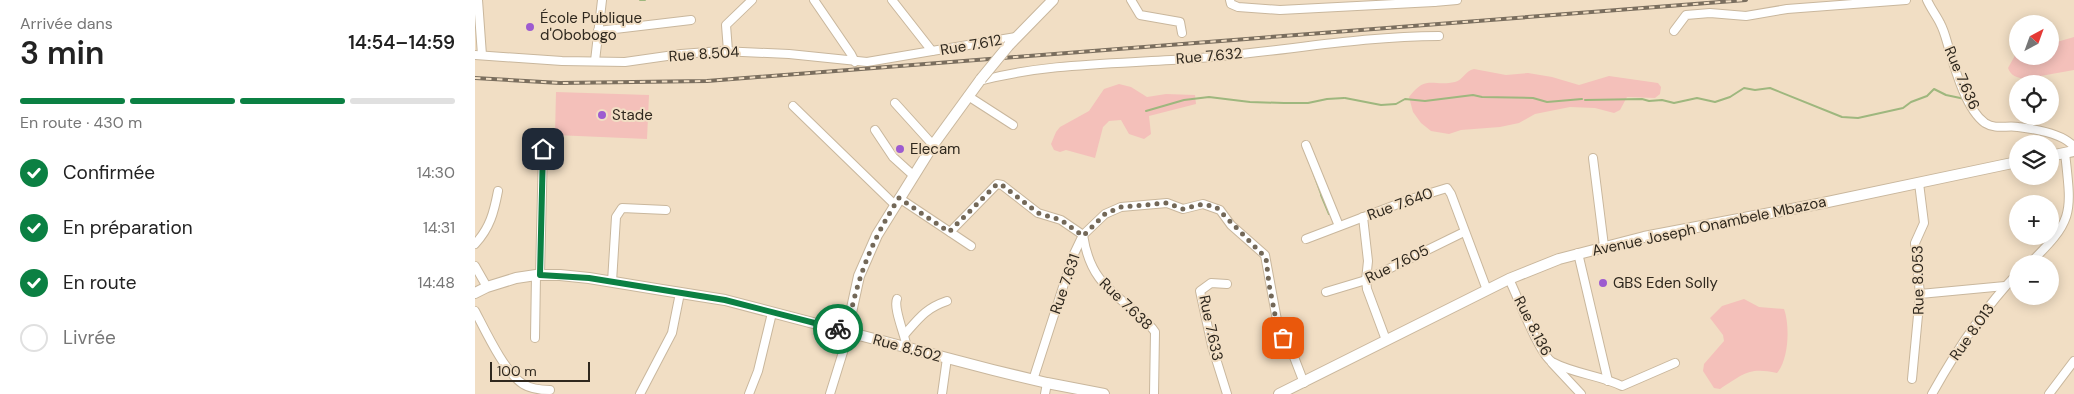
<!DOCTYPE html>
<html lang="fr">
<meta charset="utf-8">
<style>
:root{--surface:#fff;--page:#f2f2f2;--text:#222;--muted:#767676;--line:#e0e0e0;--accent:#0b8043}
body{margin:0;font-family:"DM Sans",sans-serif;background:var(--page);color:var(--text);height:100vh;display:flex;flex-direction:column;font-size:19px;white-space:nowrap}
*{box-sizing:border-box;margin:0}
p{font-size:16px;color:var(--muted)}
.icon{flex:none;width:28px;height:28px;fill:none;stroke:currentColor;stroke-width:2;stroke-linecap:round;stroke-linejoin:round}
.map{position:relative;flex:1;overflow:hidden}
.drawer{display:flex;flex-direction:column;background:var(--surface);width:475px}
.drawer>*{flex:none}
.needle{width:32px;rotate:41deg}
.buttons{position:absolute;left:1534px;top:15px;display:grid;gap:10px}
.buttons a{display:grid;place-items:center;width:50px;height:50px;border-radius:50%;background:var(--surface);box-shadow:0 2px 12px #0003;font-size:25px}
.scale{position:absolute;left:15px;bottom:12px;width:100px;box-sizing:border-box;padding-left:5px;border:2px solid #2f281e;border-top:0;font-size:14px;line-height:18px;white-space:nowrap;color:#2f281e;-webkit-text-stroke:4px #f1dec4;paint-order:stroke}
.pin{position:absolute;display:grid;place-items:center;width:42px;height:42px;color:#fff;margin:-21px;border-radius:10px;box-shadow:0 2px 8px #0006}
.courier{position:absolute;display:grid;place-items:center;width:50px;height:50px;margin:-25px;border:4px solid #0b8043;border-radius:50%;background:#fff;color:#222;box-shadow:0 1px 6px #0007}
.overview em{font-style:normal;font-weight:600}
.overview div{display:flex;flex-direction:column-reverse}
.overview{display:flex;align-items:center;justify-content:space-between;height:85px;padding:0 20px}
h1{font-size:32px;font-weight:600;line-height:38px}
.bar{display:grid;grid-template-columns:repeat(4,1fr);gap:8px 5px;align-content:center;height:60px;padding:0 20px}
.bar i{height:6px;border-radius:4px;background:var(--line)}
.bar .current{background:var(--accent)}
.bar p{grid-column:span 4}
ol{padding:0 20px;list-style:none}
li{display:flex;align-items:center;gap:15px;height:55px}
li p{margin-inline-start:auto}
li .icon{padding:5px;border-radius:50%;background:var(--accent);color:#fff;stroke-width:4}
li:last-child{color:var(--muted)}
li i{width:28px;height:28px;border:2px solid var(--line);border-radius:50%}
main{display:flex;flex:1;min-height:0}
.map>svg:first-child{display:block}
.green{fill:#f4c0ba}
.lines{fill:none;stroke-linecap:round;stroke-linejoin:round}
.stream{stroke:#9eb77e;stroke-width:2}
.minor-casing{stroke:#c9b79d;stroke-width:10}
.major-casing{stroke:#c9b79d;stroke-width:12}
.minor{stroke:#fff;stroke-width:8}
.major{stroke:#fff;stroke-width:10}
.rail-casing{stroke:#7a6e5e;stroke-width:4}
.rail{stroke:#f1dec4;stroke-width:2;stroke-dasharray:5.5;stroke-linecap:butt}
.major-bridge-casing{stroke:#c9b79d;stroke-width:12;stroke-linecap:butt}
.major-bridge{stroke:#fff;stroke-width:10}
.done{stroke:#736858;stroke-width:5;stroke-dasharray:0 9}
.route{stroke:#0b8043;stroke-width:6}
.poi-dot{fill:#9d5bd0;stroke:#f1dec4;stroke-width:2}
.labels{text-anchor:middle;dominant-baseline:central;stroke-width:4;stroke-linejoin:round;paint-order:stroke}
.poi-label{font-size:15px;fill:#2f281e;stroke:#f1dec4;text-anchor:start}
.street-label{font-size:15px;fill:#2f281e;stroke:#f1dec4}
</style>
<main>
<section class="drawer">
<div class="overview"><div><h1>3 min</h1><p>Arrivée dans</p></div><em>14:54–14:59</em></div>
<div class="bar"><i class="current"></i><i class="current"></i><i class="current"></i><i></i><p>En route · 430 m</p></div>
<ol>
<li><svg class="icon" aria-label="check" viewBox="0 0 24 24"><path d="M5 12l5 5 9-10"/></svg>Confirmée<p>14:30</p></li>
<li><svg class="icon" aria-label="check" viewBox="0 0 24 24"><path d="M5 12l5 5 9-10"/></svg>En préparation<p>14:31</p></li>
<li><svg class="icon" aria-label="check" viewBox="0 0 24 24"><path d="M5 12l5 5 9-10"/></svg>En route<p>14:48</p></li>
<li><i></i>Livrée</li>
</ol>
</section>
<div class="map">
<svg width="1599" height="394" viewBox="0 0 1599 394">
<rect width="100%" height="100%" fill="#f1dec4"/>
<g class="green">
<path d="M1599,37V70L1549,79C1541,77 1536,76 1533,68L1542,52V56H1575V44Z"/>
<path d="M999,69L1031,75L1053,73L1077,77L1104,85L1134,76L1183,83L1186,87L1185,94L1180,98L1152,97L1145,110L1139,113L1120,108L1095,107L1060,114L1044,123L1025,127L986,130L974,134L956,131L946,123L938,112L934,97C951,74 958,87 980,82C988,80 990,71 999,69Z"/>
<polygon points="644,84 656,87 672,97 691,94 720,95 721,104 674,116 676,134 669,139 654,134 646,120 634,121 628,127 620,158 591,150 585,152 579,150 576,144 581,132 585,127 614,111 629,89"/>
<polygon points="81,92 174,95 172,139 80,135"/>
<path d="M1269,299L1284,307L1309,309C1315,325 1314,359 1302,373C1273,367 1269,374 1245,389L1239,388L1228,371L1229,364L1249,341L1248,335L1235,318L1247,306Z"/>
</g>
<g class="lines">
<g class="stream">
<polyline points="165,0 170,0"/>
<polyline points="870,98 906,105 921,104 930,99 950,101 998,95 1007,97 1058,98 1072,102 1107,99"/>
<polyline points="1110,100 1167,99 1174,101 1187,100 1199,103 1222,98 1240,102 1255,97 1269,88 1280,90 1295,88 1367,117 1383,118 1428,108 1436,102 1452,96 1459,89 1471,95 1490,99"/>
<polyline points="671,111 709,100 734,97 775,102 809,103 833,103 852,99 869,98"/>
<polyline points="834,161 846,194"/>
<polyline points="846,195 854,214"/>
</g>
<g class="minor-casing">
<g id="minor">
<polyline points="3,0 7,55"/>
<polyline points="339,0 376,54 380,62"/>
<polyline points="417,0 457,51 541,37"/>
<polyline points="656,0 665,15 705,22 707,33"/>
<polyline points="755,0 756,4 763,7 805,10 959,2"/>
<polyline points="959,0 959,2 982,0"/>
<path d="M1452,0C1456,9 1461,15 1465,23C1470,32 1472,43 1475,52C1481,73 1492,110 1510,123C1521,130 1532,125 1543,127C1560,129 1589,134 1599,147"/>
<polyline points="123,31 216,20"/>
<polyline points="1199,31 1211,15 1235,13 1271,16 1312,9 1431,0"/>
<polyline points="253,51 251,25 277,0"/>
<polyline points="0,55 87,61 150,62 206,54 246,51 314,54 392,62 457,51"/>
<polyline points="120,61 127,0"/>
<path d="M504,81C571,63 642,64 711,59C795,54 879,36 964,36"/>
<polyline points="493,96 538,125"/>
<polyline points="420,103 458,145"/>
<polyline points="318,106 420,205"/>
<polyline points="400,130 418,157 439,176"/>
<polyline points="831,145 864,226"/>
<polyline points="1118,158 1129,246"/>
<polyline points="424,198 496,246"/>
<polyline points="888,217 893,261 891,280 892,289 911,340"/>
<path d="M475,232L522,184L527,185L563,213L586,220L608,235C614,274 629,286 658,310C666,317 674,323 680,332L679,394"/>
<polyline points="831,239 936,199 972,188 976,194 1012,290"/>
<path d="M0,244C15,228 19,212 23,191"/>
<polyline points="1103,253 1133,381"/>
<path d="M1554,264C1599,220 1597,215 1590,153"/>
<polyline points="0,266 12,287"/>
<polyline points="65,275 68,149"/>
<path d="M1034,279C1042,295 1064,354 1077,362C1099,374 1125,375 1147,386L1200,363"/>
<polyline points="137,282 141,217 147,208 191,210"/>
<polyline points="851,292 891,280 989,232"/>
<polyline points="1445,294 1530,286"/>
<path d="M422,299C418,308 430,335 432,348"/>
<path d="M0,311C10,330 30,373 48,384C56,389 66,390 75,390"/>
<path d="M430,334C444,318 451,308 472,301"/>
<polyline points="60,338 61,275"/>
<polyline points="1077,363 1106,394"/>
<polyline points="1437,379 1445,294 1440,243 1449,223 1444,183"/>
<polyline points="558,380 598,256 608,235 630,214 646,207 692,203 708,209 728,204 745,210 756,225 790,255 804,331 819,357 829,383"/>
<polyline points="165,394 197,333 205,293"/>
<polyline points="274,394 283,371 297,313"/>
<polyline points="355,394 368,352 372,331"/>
<polyline points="467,394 472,358"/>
<polyline points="570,394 572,383"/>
<polyline points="752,394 737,346 725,291 736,283 752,284"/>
<path d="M1457,394C1481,351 1508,309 1542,274"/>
<polyline points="1574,394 1599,361"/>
</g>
</g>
<g class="major-casing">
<g id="major">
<polyline points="534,45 578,0"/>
<polyline points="1575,156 1599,151"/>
<polyline points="0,293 12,287 41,278 61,275 85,275 114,278 187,290 250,300 518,370 572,383 629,394"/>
<polyline points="372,331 384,276 402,235 458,145 506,79"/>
<polyline points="804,394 1034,279 1084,259 1169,237 1348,203 1542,162"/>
</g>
</g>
<use href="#minor" class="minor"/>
<use href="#major" class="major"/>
<g class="rail-casing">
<polyline id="rail" points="0,78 85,83 232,81 1271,0"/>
</g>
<use href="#rail" class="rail"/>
<g class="major-bridge-casing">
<polyline id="major-bridge" points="506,79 534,45"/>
</g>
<use href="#major-bridge" class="major-bridge"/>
</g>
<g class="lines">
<path class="done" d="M363,329L372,331C382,279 395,243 424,198L474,232L522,184L527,185L563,213L586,220L608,236L630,214L646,207L692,203L708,209L728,204L741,207L791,258L794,284L801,320L808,338"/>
<polyline class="route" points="68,149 65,275 114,278 250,300 363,329"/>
</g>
<g class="poi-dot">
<circle cx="55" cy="27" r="5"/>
<circle cx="127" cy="115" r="5"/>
<circle cx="425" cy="149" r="5"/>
<circle cx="1128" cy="283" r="5"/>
</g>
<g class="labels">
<g class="poi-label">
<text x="65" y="18">École Publique<tspan x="65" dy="17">d'Obobogo</tspan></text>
<text x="137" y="115">Stade</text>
<text x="435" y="149">Elecam</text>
<text x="1138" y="283">GBS Eden Solly</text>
</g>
<g class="street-label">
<text transform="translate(496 45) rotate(-10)">Rue 7.612</text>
<text transform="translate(229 54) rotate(-4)">Rue 8.504</text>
<text transform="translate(734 56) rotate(-5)">Rue 7.632</text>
<text transform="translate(1487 78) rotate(67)">Rue 7.636</text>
<text transform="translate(925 204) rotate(-20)">Rue 7.640</text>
<text transform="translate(1234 226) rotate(-12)">Avenue Joseph Onambele Mbazoa</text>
<text transform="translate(922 264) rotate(-26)">Rue 7.605</text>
<text transform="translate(1443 280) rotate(-91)">Rue 8.053</text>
<text transform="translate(590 284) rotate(-71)">Rue 7.631</text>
<text transform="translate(651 304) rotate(44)">Rue 7.638</text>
<text transform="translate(1058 326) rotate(63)">Rue 8.136</text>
<text transform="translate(736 328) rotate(78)">Rue 7.633</text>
<text transform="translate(1497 332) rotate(-55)">Rue 8.013</text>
<text transform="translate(432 348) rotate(15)">Rue 8.502</text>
</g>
</g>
</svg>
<div class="buttons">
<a><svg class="needle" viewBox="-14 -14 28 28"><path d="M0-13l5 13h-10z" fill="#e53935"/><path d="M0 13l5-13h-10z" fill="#767676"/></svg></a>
<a><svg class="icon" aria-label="locate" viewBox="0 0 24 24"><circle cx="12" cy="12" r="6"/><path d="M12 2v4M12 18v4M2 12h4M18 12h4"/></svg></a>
<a><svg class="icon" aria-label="layers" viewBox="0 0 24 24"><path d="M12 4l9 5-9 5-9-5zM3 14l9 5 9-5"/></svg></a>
<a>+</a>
<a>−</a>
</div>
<div class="scale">100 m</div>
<div class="pin" style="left:808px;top:338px;background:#ea580c"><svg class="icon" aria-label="bag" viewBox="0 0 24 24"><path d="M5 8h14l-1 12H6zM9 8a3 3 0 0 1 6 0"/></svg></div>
<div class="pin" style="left:68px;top:149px;background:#1f2937"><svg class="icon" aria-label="home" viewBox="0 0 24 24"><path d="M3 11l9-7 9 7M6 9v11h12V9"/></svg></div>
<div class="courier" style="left:363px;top:329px"><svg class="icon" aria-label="bike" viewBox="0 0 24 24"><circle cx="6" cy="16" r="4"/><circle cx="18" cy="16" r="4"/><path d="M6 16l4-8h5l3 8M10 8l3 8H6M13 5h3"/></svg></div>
</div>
</main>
